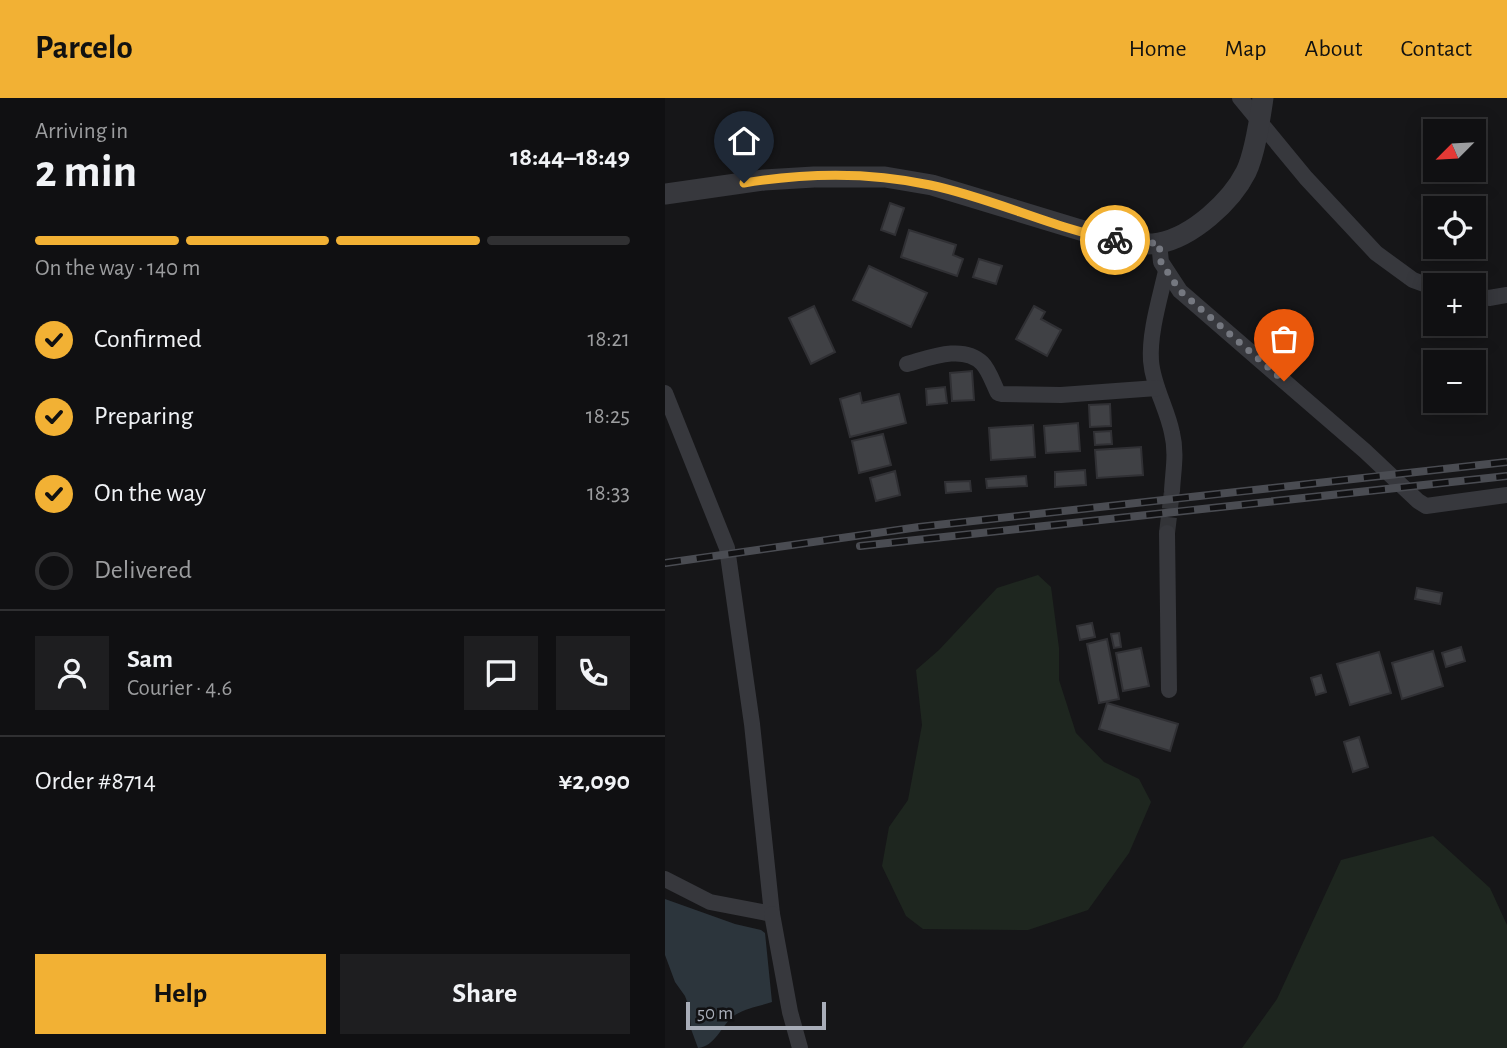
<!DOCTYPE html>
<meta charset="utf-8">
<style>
:root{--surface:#101012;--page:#1e1e20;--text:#f1f3f6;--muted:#9c9d9f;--line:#303032;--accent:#f2b134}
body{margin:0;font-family:"Alegreya Sans",sans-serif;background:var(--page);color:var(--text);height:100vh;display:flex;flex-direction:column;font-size:26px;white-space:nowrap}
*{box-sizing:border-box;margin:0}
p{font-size:23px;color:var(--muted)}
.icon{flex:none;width:38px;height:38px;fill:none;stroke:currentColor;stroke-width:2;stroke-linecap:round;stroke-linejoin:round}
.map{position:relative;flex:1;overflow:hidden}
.details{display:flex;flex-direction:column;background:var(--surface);width:665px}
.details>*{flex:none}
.needle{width:46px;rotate:246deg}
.fabs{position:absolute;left:758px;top:21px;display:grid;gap:14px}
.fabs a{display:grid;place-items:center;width:63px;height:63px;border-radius:0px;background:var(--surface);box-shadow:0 4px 18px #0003,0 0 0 2px var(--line);font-size:35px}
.scale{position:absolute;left:21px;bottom:18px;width:140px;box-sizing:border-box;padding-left:7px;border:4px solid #a8adb8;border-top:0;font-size:19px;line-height:24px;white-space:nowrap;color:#a8adb8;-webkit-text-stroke:5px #111113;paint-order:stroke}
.pin{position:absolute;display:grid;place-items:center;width:60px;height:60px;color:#fff;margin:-72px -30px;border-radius:50% 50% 50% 0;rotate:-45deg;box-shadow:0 0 7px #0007}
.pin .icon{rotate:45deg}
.courier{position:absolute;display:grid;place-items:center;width:70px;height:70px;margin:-35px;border:5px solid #f2b134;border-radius:50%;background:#fff;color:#222;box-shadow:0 2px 9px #0007}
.head em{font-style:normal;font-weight:700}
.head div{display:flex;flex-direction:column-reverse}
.head{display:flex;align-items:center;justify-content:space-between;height:119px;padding:0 35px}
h1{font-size:46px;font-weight:700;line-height:52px}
.bar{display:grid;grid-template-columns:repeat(4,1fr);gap:10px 7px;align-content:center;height:84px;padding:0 35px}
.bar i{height:9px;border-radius:5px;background:var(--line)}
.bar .current{background:var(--accent)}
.bar p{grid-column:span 4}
.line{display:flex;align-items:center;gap:18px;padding:0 35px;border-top:2px solid var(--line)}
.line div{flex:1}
.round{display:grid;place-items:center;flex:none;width:74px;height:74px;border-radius:0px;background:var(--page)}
ol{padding:0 35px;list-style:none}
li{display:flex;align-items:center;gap:21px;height:77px}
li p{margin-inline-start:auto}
li .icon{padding:7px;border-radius:50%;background:var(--accent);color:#111;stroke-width:4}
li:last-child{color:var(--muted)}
li i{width:38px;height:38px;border:4px solid var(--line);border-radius:50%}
.primary-button{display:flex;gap:14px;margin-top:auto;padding:14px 35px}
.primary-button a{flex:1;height:80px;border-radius:0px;background:var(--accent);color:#111;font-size:28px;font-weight:700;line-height:80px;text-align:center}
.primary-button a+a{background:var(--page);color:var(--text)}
header{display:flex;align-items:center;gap:42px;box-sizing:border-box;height:98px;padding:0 35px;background:var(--accent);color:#111}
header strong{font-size:33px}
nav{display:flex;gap:38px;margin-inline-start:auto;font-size:24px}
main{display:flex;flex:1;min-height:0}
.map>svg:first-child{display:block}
.green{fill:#1e261f}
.water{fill:#2c353c}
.building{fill:#404145;stroke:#303034;stroke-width:2}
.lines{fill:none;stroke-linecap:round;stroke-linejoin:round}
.minor-tunnel{stroke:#333438;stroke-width:16;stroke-dasharray:16 8;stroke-linecap:butt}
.minor{stroke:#37383d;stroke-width:16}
.tertiary{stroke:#37383d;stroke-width:21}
.rail-casing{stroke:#4a4c52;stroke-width:8}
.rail{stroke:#111113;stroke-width:5;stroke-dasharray:16;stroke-linecap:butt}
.done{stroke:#757880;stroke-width:7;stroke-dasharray:0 12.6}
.route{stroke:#f2b134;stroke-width:9}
</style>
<header>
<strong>Parcelo</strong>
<nav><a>Home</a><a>Map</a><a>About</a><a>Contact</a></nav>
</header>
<main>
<section class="details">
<div class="head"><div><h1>2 min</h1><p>Arriving in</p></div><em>18:44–18:49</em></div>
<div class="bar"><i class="current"></i><i class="current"></i><i class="current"></i><i></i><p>On the way · 140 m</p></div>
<ol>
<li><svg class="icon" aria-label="check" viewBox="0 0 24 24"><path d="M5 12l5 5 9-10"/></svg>Confirmed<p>18:21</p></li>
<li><svg class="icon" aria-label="check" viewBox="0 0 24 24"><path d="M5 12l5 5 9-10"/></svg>Preparing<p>18:25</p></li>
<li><svg class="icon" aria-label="check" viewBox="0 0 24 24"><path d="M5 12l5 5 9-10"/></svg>On the way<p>18:33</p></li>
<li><i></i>Delivered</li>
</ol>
<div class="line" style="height:126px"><a class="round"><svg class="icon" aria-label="person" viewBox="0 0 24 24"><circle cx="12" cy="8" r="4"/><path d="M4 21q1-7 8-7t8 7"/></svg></a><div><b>Sam</b><p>Courier · 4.6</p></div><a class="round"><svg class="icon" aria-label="chat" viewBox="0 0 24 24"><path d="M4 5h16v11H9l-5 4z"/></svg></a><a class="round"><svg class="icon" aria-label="phone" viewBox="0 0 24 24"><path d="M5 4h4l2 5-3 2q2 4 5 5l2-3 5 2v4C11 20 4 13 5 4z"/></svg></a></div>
<div class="line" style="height:91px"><div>Order #8714</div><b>¥2,090</b></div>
<div class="primary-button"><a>Help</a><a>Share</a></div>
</section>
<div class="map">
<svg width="842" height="950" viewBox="0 0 842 950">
<rect width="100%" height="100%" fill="#161618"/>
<g class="green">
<polygon points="373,477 386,489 394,550 394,582 411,635 439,664 474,681 486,704 464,755 423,812 363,832 258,831 241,818 217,768 224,729 243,702 257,627 251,572 274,552 332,490"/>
<polygon points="768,738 825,790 842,827 842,950 577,950 612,901 676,762"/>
</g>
<path class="water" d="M0,801L70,826L96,832L100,835L107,904C95,908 81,910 70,917C56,927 51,948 33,950L26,931L24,909L20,898L10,884L0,857Z"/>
<g class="building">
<polygon points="225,105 239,110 230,137 216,132"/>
<polygon points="244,132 291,147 288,157 298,161 292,178 236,159"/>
<polygon points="314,161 337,168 331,186 308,179"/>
<polygon points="204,168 262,195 246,229 188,202"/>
<polygon points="149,208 170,254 146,266 124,220"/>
<polygon points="369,208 380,214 376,221 396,232 382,258 351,241"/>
<polygon points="307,273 309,302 287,303 285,275"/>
<polygon points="280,289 282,305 262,307 261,291"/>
<polygon points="195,295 197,305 234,296 241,325 185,339 175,301"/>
<polygon points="445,306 446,328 425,329 424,307"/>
<polygon points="413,325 415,353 381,355 379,328"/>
<polygon points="368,327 370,359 326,362 324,330"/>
<polygon points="446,333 447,346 430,347 429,334"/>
<polygon points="218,336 226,367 194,375 187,343"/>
<polygon points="476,349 478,377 432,380 430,352"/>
<polygon points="420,372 421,387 390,389 390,374"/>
<polygon points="230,373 235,397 211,403 205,380"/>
<polygon points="361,378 362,388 322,390 321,381"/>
<polygon points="305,383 306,393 281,395 280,384"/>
<polygon points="752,490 777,495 775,506 750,501"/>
<polygon points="427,525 430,539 415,542 412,528"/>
<polygon points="454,535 456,549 449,550 446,536"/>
<polygon points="442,541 454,601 434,605 422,546"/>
<polygon points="796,549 800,563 781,569 777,555"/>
<polygon points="476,550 484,588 458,593 451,555"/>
<polygon points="768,553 778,588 737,601 727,565"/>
<polygon points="714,554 726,595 685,607 672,566"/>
<polygon points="656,577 661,594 651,597 646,580"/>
<polygon points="442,605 513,626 505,653 434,631"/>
<polygon points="694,639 703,669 688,674 679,644"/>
</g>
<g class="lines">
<polyline class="minor-tunnel" points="502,435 507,393"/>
<g class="minor">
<polyline points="575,0 641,80 711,155 748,182 770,190"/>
<polyline points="494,145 496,164 515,193 700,353 753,403 761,408 842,397"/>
<path d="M501,173C495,200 484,235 486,263C488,288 502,310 507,335C512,355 508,373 507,393"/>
<polyline points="808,197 824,200 842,197"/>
<path d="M242,266C264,260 298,246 317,265C324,272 328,285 333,295L337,296L396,297L492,290"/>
<polyline points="0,295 62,450 87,626 107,816 45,804 0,781"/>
<polyline points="502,435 504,592"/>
<polyline points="107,816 125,914 135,950"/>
</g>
<path class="tertiary" d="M0,96L99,82L149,79H220L267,87L445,141C460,144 478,148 494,145C527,139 566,104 581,74C590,56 595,20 598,0"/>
<g class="rail-casing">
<g id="rail">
<polyline points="195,448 842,378"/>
<polyline points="0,465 254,429 842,364"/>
</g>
</g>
<use href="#rail" class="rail"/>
</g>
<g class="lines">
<polyline class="done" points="450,142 467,145 494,145 496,164 515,193 619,283"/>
<path class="route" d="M79,85C140,75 205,74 265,87C328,100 387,130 450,142"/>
</g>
</svg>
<div class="fabs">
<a><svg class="needle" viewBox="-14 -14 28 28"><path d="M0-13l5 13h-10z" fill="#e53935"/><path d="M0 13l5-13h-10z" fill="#9c9d9f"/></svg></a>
<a><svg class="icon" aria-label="locate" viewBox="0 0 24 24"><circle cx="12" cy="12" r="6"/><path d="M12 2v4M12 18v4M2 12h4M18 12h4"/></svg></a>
<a>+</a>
<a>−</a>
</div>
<div class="scale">50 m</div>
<div class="pin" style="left:619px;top:283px;background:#ea580c"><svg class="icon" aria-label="bag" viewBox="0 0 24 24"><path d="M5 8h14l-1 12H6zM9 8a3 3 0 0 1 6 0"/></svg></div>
<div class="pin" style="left:79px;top:85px;background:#1f2937"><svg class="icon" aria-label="home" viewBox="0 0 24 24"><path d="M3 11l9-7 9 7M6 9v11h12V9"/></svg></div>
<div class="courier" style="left:450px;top:142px"><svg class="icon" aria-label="bike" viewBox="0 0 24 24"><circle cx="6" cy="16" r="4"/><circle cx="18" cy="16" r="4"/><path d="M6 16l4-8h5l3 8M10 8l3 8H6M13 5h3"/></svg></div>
</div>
</main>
